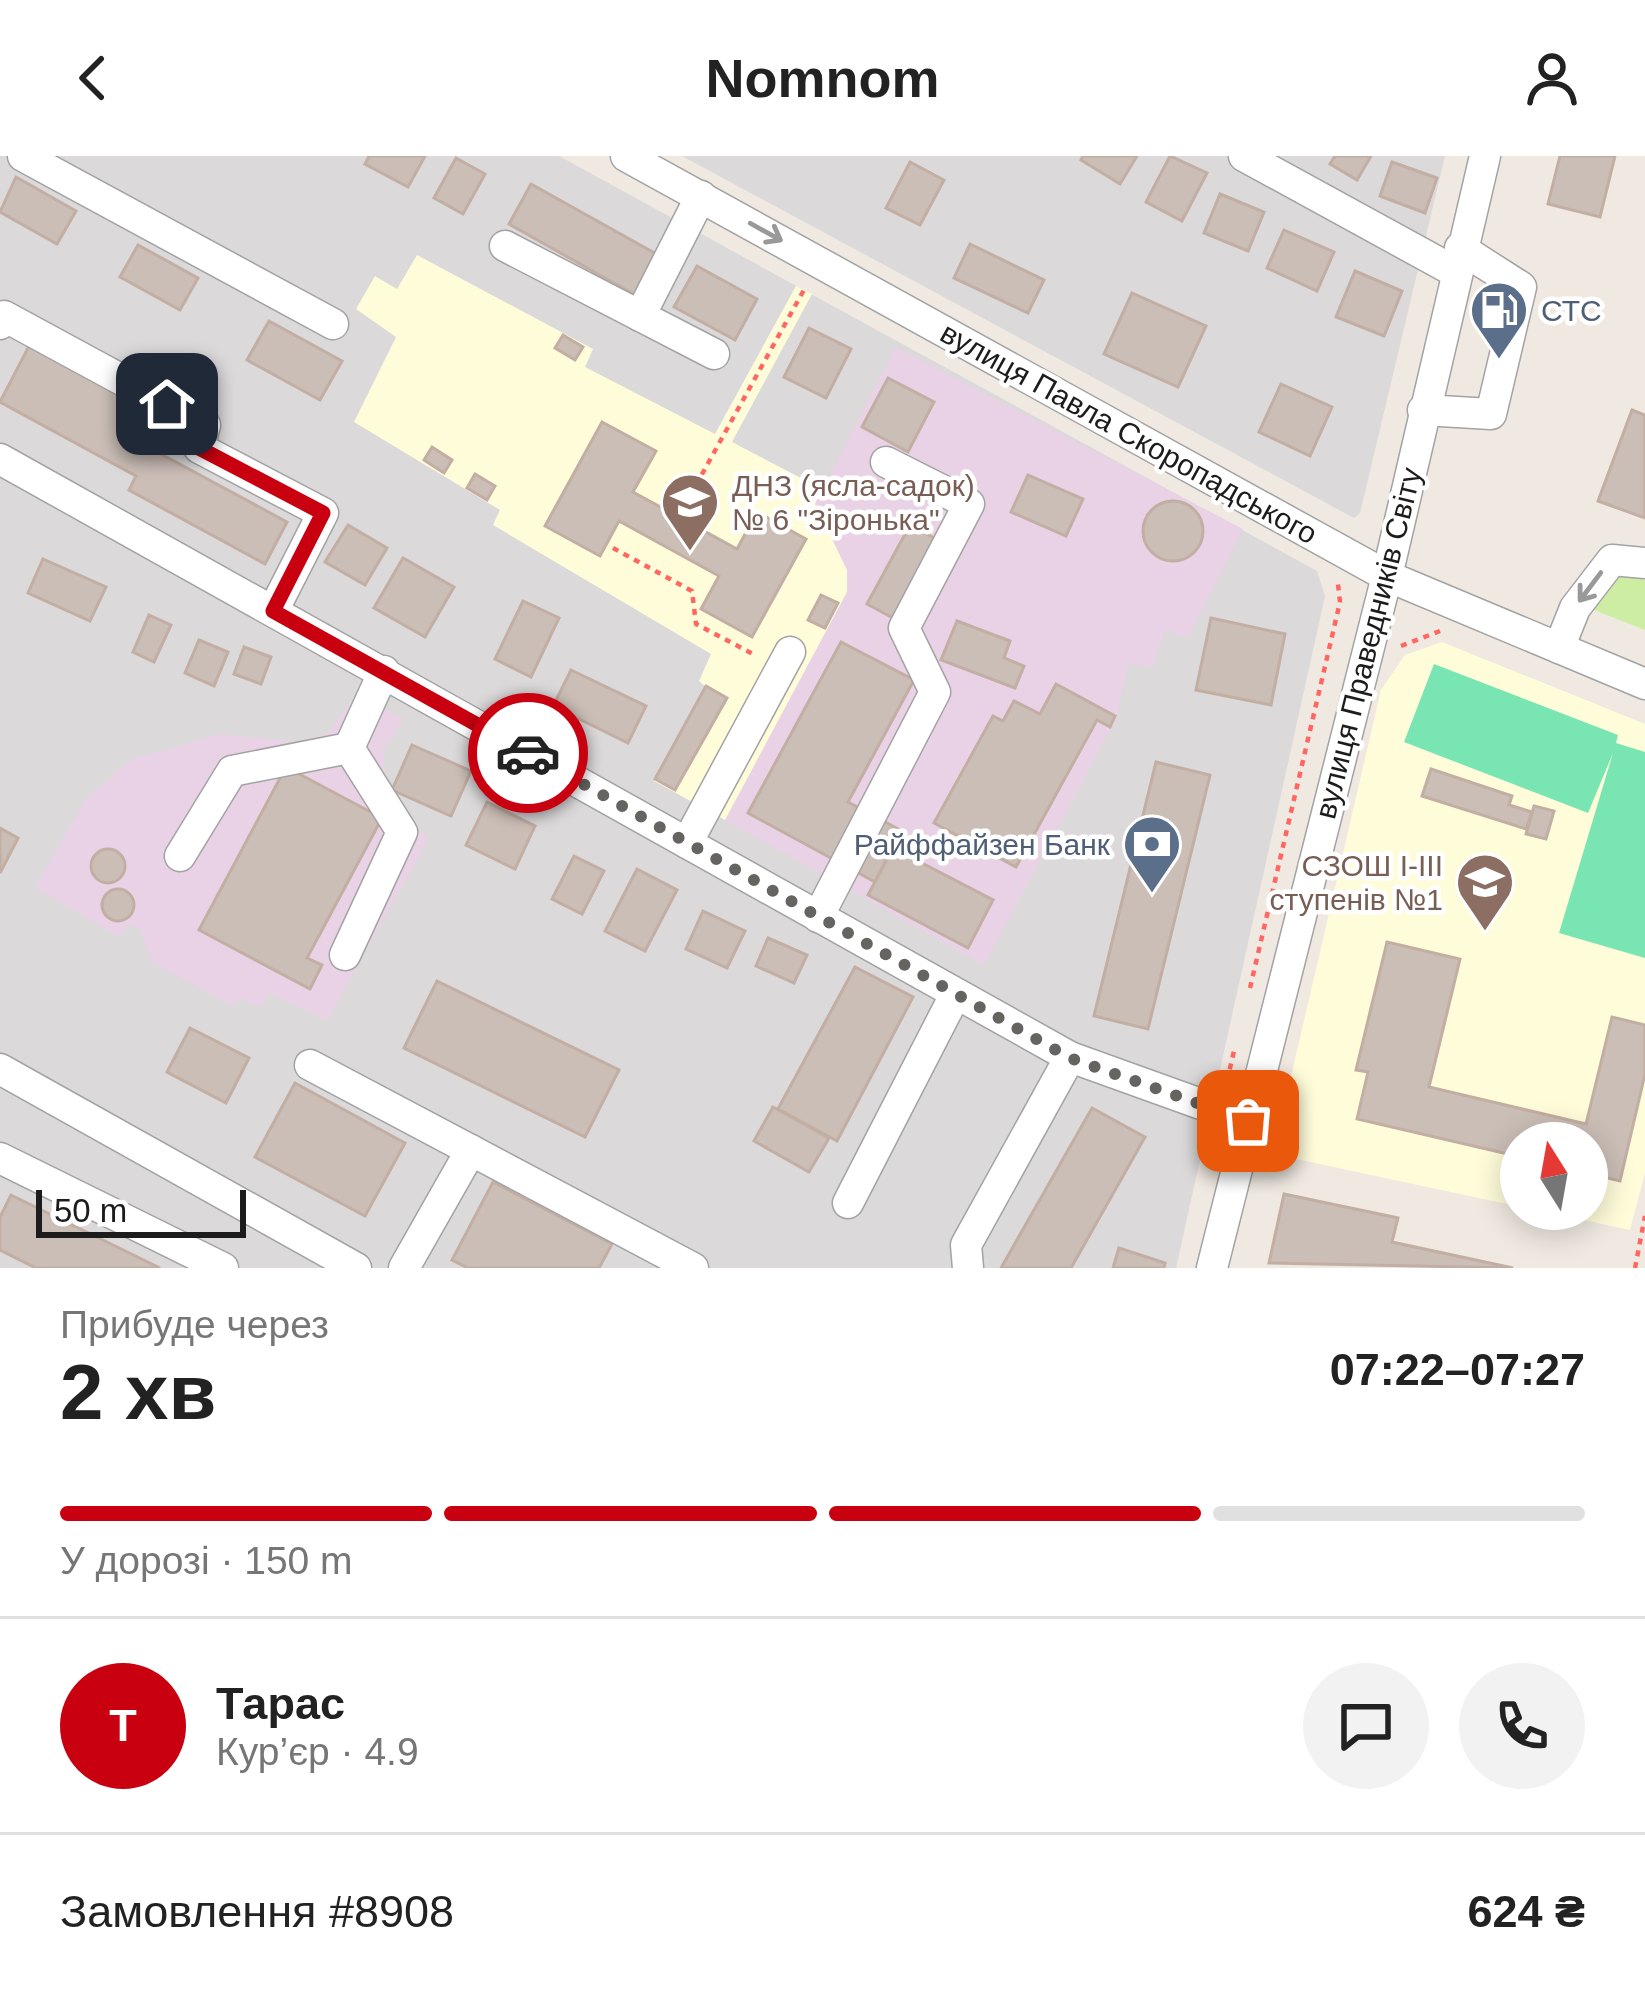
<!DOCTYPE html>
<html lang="uk">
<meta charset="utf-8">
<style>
:root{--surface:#fff;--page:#f2f2f2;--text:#222;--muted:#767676;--line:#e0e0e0;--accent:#c90010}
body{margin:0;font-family:Arial,sans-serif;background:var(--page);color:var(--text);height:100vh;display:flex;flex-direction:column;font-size:45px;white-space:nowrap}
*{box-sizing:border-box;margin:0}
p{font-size:39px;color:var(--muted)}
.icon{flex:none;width:66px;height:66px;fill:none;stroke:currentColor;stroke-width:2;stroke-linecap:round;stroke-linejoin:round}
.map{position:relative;height:1112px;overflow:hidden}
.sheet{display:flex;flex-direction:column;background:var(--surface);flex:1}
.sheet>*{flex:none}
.needle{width:78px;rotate:349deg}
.tools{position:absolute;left:1500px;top:966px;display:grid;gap:24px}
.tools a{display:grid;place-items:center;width:108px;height:108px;border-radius:50%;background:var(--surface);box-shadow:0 6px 30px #0003;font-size:60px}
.scale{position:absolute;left:36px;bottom:30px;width:210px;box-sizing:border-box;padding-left:12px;border:6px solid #1c1c1c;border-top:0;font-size:33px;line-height:42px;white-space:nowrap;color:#1c1c1c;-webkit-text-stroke:9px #fff;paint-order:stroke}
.pin{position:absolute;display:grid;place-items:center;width:102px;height:102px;color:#fff;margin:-51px;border-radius:24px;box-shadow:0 6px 18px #0006}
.courier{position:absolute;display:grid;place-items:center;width:120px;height:120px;margin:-60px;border:9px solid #c90010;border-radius:50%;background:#fff;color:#222;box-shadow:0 3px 15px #0007}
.headline em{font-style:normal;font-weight:700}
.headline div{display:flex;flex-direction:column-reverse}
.headline{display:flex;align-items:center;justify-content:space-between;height:204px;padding:0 60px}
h1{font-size:78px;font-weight:700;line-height:90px}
.bar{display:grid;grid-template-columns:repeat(4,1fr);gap:18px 12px;align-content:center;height:144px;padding:0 60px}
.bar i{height:15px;border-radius:9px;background:var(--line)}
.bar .selected{background:var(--accent)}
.bar p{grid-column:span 4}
.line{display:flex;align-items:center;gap:30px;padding:0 60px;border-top:3px solid var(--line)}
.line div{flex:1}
.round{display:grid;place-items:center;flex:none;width:126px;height:126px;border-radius:63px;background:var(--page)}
header{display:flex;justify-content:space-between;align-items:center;height:156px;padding:0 60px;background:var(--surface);font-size:54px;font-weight:700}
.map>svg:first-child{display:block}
.residential{fill:#dbd9d9}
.industrial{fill:#e9d2e6}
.education{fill:#fffcda}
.grass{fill:#cdeea2}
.pitch{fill:#78e5b2}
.building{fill:#cbbeb7;stroke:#c2aea2;stroke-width:3}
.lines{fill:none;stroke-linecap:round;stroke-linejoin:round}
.minor-casing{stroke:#a3a3a3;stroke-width:33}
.path{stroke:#ff6662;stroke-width:4.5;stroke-dasharray:6 6;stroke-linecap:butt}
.minor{stroke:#fff;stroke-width:30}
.oneway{stroke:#999}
.done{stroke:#666461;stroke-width:12;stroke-dasharray:0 21.6}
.route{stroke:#c90010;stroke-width:15}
.labels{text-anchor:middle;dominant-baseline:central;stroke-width:9;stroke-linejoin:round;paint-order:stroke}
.service-label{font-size:30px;fill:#4e5e75;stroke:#fff;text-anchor:start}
.street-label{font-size:30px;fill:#1c1c1c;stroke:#fff}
.education-label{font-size:30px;fill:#785e54;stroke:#fff;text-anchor:start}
</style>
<header><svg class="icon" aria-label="back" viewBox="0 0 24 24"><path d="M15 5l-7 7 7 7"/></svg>Nomnom<svg class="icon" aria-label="person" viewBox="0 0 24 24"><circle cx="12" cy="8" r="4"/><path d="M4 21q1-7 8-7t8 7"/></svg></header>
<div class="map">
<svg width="1645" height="1112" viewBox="0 0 1645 1112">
<rect width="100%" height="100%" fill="#efe9e1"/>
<g class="residential">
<polygon points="0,0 559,0 1317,415 1325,440 1176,1112 0,1112"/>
<polygon points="682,0 1445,0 1360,357 1354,362"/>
</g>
<g class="industrial">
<polygon points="896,191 1243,373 1188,481 1164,474 1153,512 1128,508 1116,563 984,809 725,664 847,436 847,414 815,348"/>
<polygon points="356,539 404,563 383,594 387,628 413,671 429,682 327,864 269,837 261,851 240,842 234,850 153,807 141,774 128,768 119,781 35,731 85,645 130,604 221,578 297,586 327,578"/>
</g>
<g class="education">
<polygon points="417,99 593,193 585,211 715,278 796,130 812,138 732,286 822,333 815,348 847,414 847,436 725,664 654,625 706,531 699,525 711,498 493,369 500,354 354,266 396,181 356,153 375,120 397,133"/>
<polygon points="1442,486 1645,568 1645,1017 1630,1074 1533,1053 1587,1053 1587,987 1521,987 1521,1051 1273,998 1381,534 1405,499"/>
</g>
<polygon class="grass" points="1622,418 1645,424 1645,474 1594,454"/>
<polygon class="pitch" points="1434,508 1618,579 1616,587 1645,596 1645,802 1559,777 1613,597 1588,657 1404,586"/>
<g class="building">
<polygon points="369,0 425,0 408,31 365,8"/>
<polygon points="1083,0 1137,0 1120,28 1081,4"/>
<polygon points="1170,0 1207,17 1182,65 1146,46"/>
<polygon points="1335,0 1371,0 1357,24 1330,8"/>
<polygon points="1560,0 1615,0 1600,61 1548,48"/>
<polygon points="456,2 485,18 463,58 434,42"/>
<polygon points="910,6 944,24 920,69 886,52"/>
<polygon points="1392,6 1437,22 1425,57 1380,40"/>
<polygon points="16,21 76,55 57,88 0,56"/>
<polygon points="531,28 660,100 637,140 509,68"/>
<polygon points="1220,38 1264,56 1248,95 1204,77"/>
<polygon points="1284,74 1334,96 1317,135 1267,112"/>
<polygon points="970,88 1044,124 1028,157 954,122"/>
<polygon points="138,89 198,122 180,154 120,121"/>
<polygon points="697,110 757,143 735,184 674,151"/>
<polygon points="1355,115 1402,135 1384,180 1336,161"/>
<polygon points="1132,137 1206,170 1178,231 1104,198"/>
<polygon points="269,165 342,205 320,244 247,204"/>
<polygon points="809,172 851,193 826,242 784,221"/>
<polygon points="563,179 583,191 575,204 555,192"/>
<polygon points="30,188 175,267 159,297 287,366 265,408 129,334 136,320 0,246"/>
<polygon points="888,222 934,246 908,296 862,271"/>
<polygon points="1281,228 1332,251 1310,300 1259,276"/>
<polygon points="1632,254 1645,259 1645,362 1598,345"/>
<polygon points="602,266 656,295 633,336 737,393 757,356 806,383 752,481 701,453 719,420 619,365 600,400 545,370"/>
<polygon points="432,291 452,304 444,317 424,304"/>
<polygon points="475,318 495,330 487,344 467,332"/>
<polygon points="1028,319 1083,343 1066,380 1011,356"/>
<circle cx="1173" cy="375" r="30"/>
<polygon points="348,369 387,392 365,429 325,406"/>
<polygon points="910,369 936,383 893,462 867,448"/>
<polygon points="403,402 454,431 425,481 374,452"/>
<polygon points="43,403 106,431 90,465 28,437"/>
<polygon points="821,439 838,447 825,472 808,464"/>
<polygon points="523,445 559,462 531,521 495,503"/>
<polygon points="149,459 171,469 154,506 133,496"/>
<polygon points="1211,462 1285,478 1271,549 1196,534"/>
<polygon points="957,465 1010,485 1004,502 1024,510 1015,532 941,504"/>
<polygon points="199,484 228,496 214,530 185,517"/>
<polygon points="841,486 914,524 848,646 902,675 875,726 748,657"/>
<polygon points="244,491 271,501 261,528 234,518"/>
<polygon points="571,514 646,550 628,587 553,550"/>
<polygon points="1056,528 1115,560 1110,571 1097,564 1016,711 934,667 993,560 1003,565 1014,545 1040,558"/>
<polygon points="706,530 727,542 675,634 655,623"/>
<polygon points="412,589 471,615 451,660 392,634"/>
<polygon points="1156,606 1210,619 1148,873 1094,860"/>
<polygon points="286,611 382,662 307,802 322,809 310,833 199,774"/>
<polygon points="1431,613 1512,640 1509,649 1532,656 1526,673 1422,640"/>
<polygon points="487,646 535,670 515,713 466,689"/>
<polygon points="1534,650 1554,655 1546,683 1526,678"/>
<polygon points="0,672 18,682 0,717"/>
<polygon points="893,692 993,744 968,792 868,739"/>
<circle cx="108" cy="710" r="17"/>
<polygon points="574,700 604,715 582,758 552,743"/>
<polygon points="637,713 677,734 645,795 605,775"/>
<circle cx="118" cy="749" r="16"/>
<polygon points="703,755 745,775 727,812 686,793"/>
<polygon points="768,782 807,799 794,827 756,810"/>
<polygon points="1387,786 1460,803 1429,931 1586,968 1612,861 1645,869 1645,918 1620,1025 1587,1017 1587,987 1521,987 1521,1001 1357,963 1368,916 1356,914"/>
<polygon points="855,811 913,841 837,985 778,953"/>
<polygon points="437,825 619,914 585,981 404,892"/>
<polygon points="190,872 249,902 226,947 167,916"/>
<polygon points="295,927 405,987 365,1060 255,1001"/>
<polygon points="773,951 829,982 809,1016 754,985"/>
<polygon points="1092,952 1145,981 1071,1112 1001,1112"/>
<polygon points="493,1026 612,1088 599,1112 468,1112 452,1104"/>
<polygon points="1284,1038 1398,1062 1392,1086 1513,1112 1269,1107"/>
<polygon points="11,1039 160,1112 36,1112 0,1094 0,1061"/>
<polygon points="1119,1092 1165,1107 1164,1112 1113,1112"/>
</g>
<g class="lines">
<g class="minor-casing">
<g id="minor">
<polyline points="23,0 333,168"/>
<polyline points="626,0 1387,420 1645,528"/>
<polyline points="1244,0 1454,115"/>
<polyline points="505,90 714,198"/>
<polyline points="640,160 701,40"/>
<polyline points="0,168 4,160 205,269 199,292 323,357 273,455"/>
<polyline points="1423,254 1491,258 1521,131 1460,92"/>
<polyline points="0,303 1070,901 1248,965"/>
<polyline points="1559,492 1575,452 1612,404 1645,407"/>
<polyline points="687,687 790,496"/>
<polyline points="180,700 232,615 349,592"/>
<polyline points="818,761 935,536 904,472 969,348 886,306"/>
<polyline points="345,799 402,676 349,592 384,515"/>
<polyline points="310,909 693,1112"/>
<polyline points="0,913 356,1112"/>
<polyline points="0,1002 223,1112"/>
<polyline points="848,1047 955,839"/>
<polyline points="404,1112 471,994"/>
<polyline points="968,1112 966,1089 1070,901"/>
<polyline points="1212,1112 1387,420 1485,0"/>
</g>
</g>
<g class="path">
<polyline points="696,329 805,132"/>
<polyline points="613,392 692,435 696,468 755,499"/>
<polyline points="1401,490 1440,475"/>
<polyline points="1250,832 1340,446 1338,428"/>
<polyline points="1227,925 1234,895"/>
<polyline points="1635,1112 1645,1060"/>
</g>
<use href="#minor" class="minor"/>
</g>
<defs><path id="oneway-shaft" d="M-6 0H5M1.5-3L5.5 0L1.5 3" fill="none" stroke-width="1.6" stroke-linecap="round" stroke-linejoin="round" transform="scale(3)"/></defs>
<g class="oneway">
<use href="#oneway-shaft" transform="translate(766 76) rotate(29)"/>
<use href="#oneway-shaft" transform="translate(1590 431) rotate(127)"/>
</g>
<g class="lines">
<polyline class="done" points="528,597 1070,902 1248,965"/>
<polyline class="route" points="167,248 205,269 199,292 323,357 273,455 528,597"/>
</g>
<defs>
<g id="fuel-pin" transform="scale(3)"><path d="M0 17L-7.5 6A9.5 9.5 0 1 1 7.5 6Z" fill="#5c6f8a" stroke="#fff"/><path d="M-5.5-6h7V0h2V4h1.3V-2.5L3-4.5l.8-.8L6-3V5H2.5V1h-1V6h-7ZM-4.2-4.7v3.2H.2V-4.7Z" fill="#fff"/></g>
<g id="school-pin" transform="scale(3)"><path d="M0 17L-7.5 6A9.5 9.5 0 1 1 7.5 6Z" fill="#8d6e63" stroke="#fff"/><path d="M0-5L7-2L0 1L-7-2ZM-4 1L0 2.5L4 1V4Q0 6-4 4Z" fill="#fff"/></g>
<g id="bank-pin" transform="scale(3)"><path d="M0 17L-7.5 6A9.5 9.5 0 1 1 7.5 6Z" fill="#5c6f8a" stroke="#fff"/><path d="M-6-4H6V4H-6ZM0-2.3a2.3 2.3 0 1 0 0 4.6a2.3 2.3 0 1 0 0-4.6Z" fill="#fff"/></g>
</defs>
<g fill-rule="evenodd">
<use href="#fuel-pin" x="1499" y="154"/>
<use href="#school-pin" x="690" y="346"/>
<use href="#bank-pin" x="1152" y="688"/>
<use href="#school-pin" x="1485" y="726"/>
</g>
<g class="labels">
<g class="service-label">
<text x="1541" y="154">СТС</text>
<text x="1110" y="688" text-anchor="end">Райффайзен Банк</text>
</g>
<g class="street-label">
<text transform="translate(1129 277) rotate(29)">вулиця Павла Скоропадського</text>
<text transform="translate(1368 487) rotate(-76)">вулиця Праведників Світу</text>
</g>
<g class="education-label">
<text x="732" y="329">ДНЗ (ясла-садок)<tspan x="732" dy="34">№ 6 "Зіронька"</tspan></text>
<text x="1443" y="709" text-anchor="end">СЗОШ І-ІІІ<tspan x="1443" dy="34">ступенів №1</tspan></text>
</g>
</g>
</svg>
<div class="tools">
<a><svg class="needle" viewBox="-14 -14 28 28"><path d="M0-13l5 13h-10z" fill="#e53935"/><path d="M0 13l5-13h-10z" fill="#767676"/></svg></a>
</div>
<div class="scale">50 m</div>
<div class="pin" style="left:1248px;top:965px;background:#ea580c"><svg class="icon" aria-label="bag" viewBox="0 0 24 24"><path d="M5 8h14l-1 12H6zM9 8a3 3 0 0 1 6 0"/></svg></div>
<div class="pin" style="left:167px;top:248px;background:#1f2937"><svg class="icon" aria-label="home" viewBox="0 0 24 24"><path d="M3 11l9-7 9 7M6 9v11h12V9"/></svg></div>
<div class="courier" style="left:528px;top:597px"><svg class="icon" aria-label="car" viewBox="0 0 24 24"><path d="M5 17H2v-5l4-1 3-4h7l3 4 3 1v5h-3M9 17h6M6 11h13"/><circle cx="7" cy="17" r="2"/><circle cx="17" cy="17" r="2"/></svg></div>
</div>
<section class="sheet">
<div class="headline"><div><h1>2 хв</h1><p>Прибуде через</p></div><em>07:22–07:27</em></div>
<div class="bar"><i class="selected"></i><i class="selected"></i><i class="selected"></i><i></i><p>У дорозі · 150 m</p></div>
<div class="line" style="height:216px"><b class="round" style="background:var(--accent);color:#fff">Т</b><div><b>Тарас</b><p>Кур’єр · 4.9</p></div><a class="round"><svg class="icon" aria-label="chat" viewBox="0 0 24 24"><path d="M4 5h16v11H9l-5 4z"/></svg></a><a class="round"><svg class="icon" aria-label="phone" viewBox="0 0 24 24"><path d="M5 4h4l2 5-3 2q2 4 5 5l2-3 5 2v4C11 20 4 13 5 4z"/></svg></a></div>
<div class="line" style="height:156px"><div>Замовлення #8908</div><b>624 ₴</b></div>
</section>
